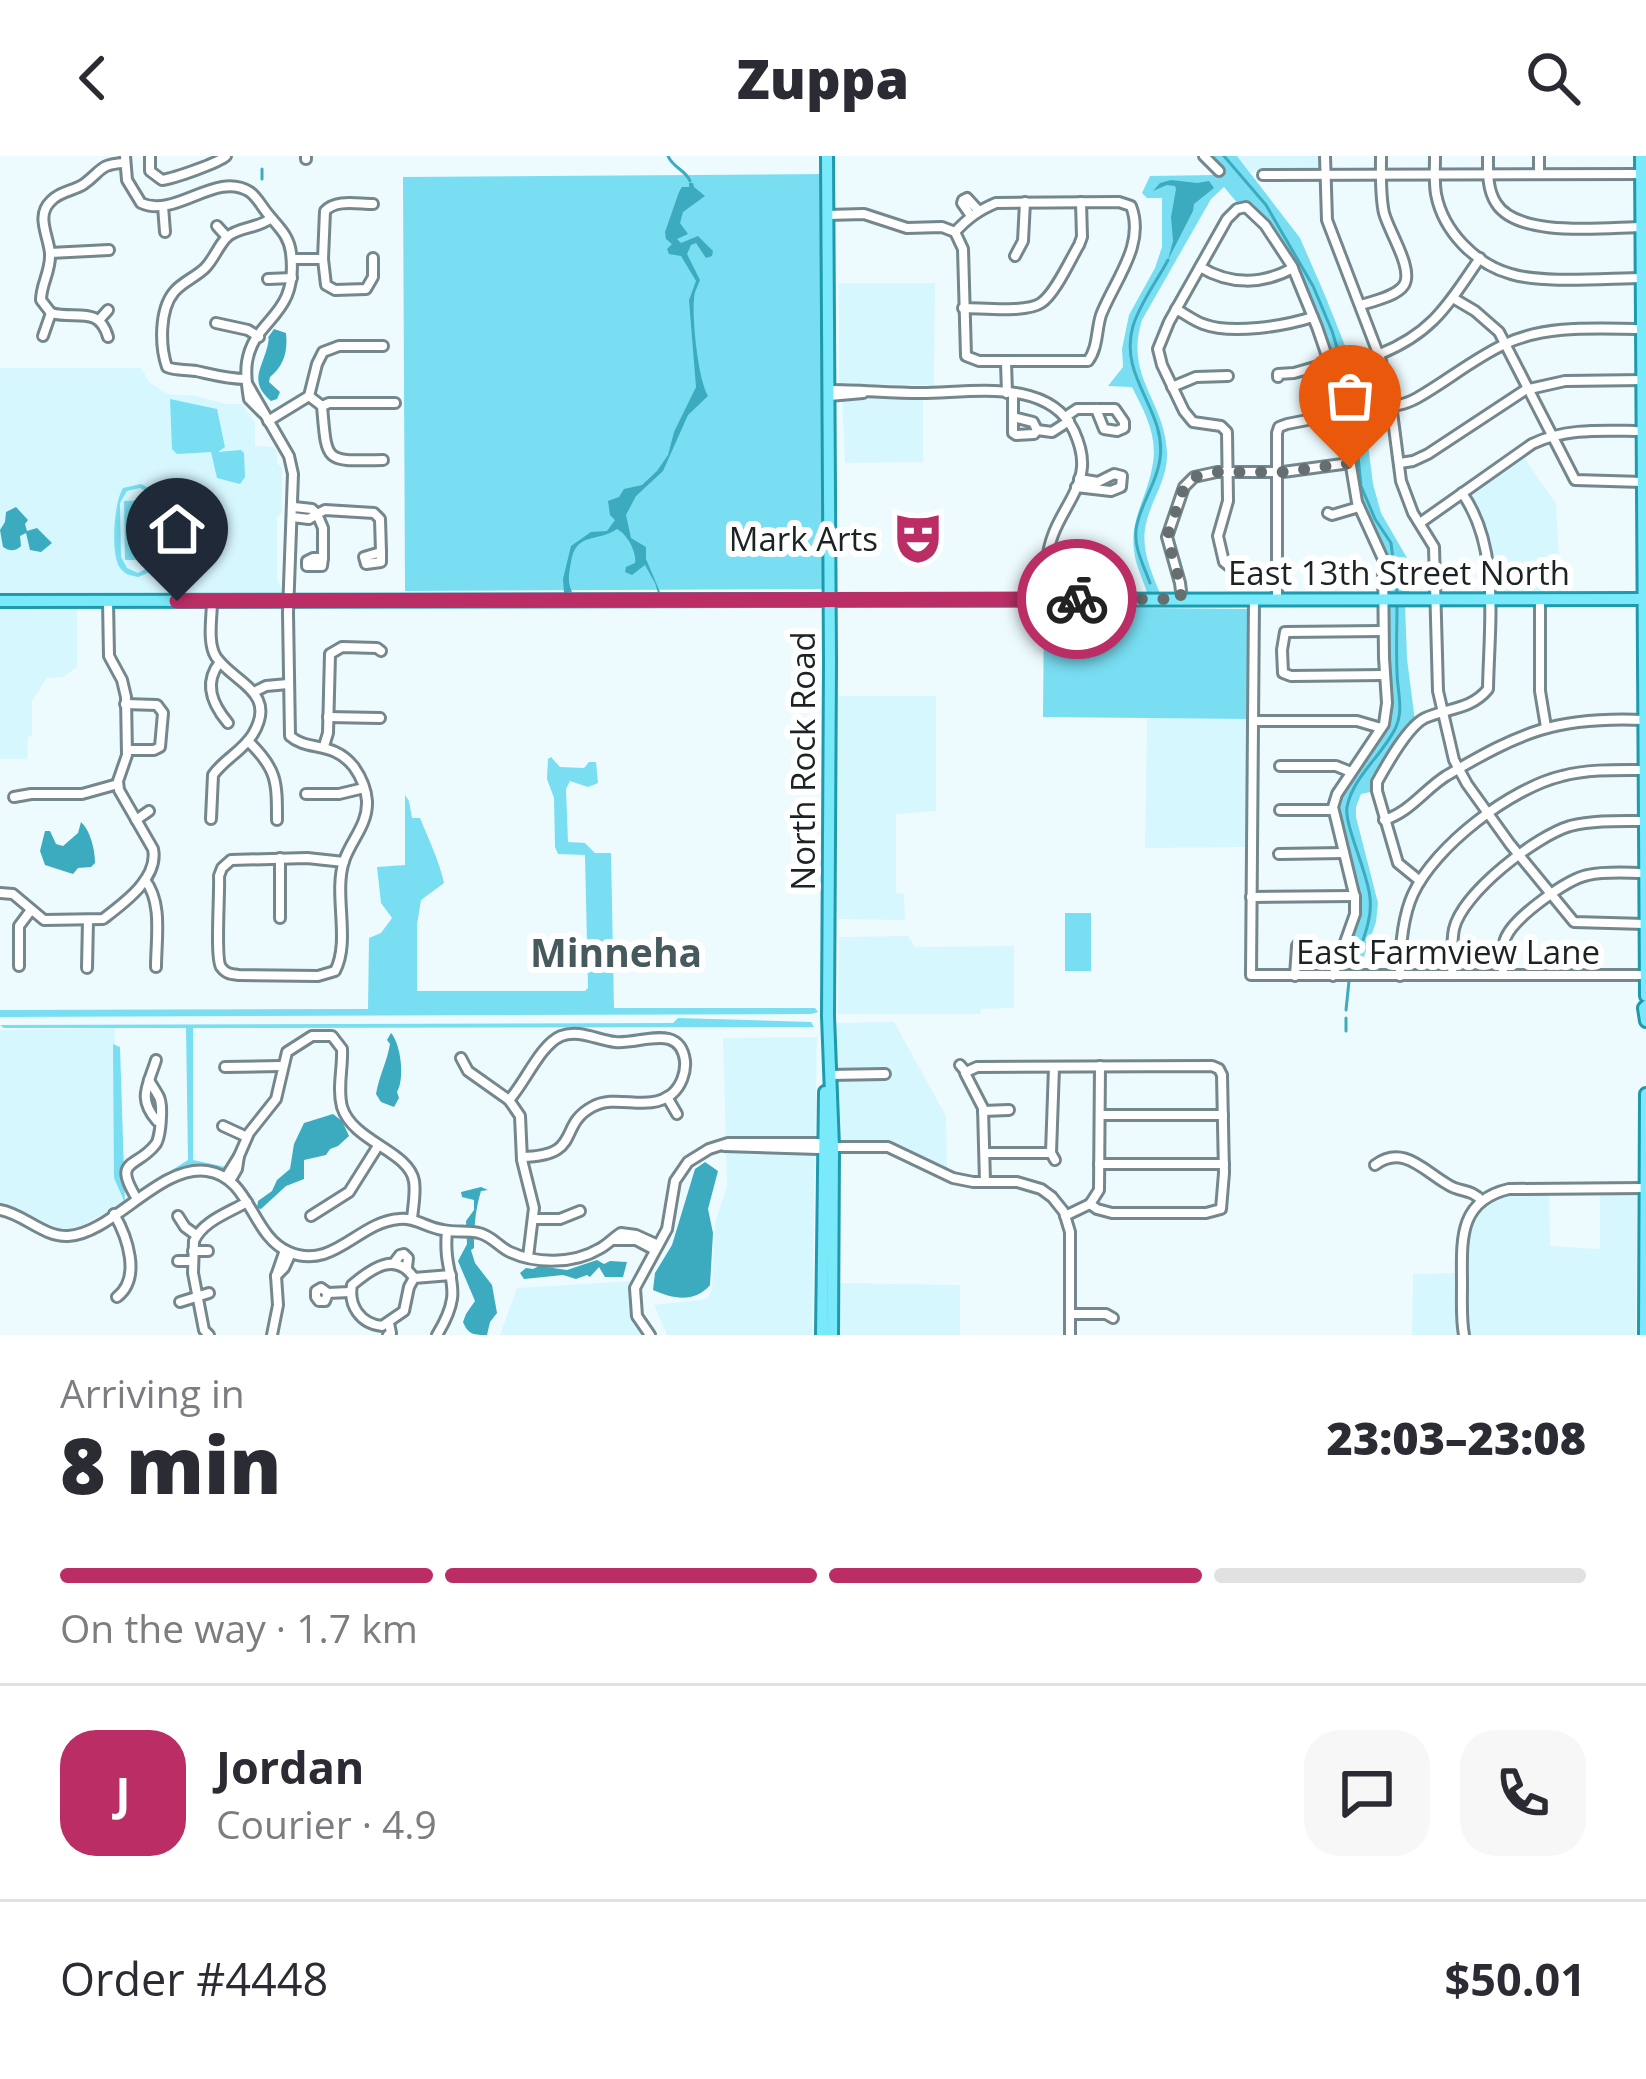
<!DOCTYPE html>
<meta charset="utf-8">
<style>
:root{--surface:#fff;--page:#f7f7f7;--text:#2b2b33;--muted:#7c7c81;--line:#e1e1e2;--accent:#ba2e65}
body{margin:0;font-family:"Open Sans",sans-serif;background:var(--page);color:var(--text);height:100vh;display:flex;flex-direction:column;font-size:45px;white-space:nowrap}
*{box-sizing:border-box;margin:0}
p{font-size:39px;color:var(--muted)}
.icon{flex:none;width:66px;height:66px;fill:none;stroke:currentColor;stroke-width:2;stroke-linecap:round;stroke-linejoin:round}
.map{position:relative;height:1179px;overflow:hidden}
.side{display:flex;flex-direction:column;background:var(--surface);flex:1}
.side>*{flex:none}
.pin{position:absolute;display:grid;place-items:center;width:102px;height:102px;color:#fff;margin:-123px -51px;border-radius:50% 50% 50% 0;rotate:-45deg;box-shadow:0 0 12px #0007}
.pin .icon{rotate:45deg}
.courier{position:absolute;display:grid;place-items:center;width:120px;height:120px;margin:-60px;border:9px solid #ba2e65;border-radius:50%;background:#fff;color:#222;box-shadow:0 3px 15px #0007}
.overview em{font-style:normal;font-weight:800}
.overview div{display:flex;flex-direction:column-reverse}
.overview{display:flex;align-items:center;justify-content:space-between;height:204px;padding:0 60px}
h1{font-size:78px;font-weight:800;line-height:90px}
.bar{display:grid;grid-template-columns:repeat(4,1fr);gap:18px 12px;align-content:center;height:144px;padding:0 60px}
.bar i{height:15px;border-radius:9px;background:var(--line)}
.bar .selected{background:var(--accent)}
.bar p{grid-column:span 4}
.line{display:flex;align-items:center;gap:30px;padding:0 60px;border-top:3px solid var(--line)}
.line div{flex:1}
.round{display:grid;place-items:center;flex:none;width:126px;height:126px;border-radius:36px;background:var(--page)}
header{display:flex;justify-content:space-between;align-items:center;height:156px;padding:0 60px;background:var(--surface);font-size:54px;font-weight:800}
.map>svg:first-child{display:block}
.built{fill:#d7f7fe}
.green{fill:#79def2;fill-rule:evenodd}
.water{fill:#3cabbf}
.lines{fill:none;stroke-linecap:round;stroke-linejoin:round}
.stream{stroke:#3cabbf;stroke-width:3}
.minor-casing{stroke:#73878c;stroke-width:14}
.major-casing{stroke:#1f9aad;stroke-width:16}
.minor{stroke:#fff;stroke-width:8}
.major{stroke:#7ae9fa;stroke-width:10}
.done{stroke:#656f71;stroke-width:12;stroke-dasharray:0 21.6}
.route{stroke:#ba2e65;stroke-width:15}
.labels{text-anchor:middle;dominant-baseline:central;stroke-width:12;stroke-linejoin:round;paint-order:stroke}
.poi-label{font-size:33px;fill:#1b2325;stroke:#fff;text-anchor:end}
.street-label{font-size:33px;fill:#1b2325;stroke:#fff}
.quarter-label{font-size:39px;font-weight:bold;fill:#46595d;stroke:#fff}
</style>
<header><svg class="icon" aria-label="back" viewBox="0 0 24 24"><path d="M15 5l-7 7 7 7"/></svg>Zuppa<svg class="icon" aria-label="search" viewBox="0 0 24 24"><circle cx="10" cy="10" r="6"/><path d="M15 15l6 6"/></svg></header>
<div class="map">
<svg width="1646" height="1179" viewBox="0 0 1646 1179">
<rect width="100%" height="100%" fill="#eefbfe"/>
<g class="built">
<polygon points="1237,0 1323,0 1322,16 1265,16 1260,14 1251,17"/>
<polygon points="839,127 935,127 934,229 839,228"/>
<polygon points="0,212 141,212 149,226 168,238 196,240 226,248 242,248 255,267 255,290 272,291 277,295 277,307 282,312 282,356 277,361 277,423 286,440 0,439"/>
<polygon points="871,242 923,242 923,306 845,307 842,244"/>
<polygon points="1521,297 1556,348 1561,439 1489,439 1488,382 1481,360 1466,337"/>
<polygon points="77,448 77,511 63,521 47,522 32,545 32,580 28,581 27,603 0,603 0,449"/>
<polygon points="836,540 936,540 936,655 896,658 896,737 904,738 905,764 838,763"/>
<polygon points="1147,562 1249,563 1247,691 1145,692"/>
<polygon points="908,780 915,791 1014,790 1014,852 981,853 980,858 838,858 839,781"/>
<polygon points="894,866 946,960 947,1014 888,991 837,991 836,867"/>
<polygon points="115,872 114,1022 125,1047 69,1076 0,1049 0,874"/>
<polygon points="817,881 812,1179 667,1179 654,1149 707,1143 712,1133 715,1067 727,1030 723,882"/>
<polygon points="1509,1033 1549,1033 1550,1090 1600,1093 1600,1036 1637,1036 1636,1179 1412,1179 1413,1118 1462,1117 1467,1062 1482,1045"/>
<polygon points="634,1125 635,1167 643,1179 500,1179 517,1132"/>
<polygon points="833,1127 960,1129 960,1179 832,1179"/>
</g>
<g class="green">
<path d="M1208,0H1237L1300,82L1324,137L1356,217L1364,257L1373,328L1381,357L1407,402L1409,439L1388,438L1387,403L1359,343L1348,263L1324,176L1296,109L1259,56L1254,51L1239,49L1224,31L1211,43L1142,164C1124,221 1165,244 1167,297C1168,323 1151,344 1146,368C1140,393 1152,417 1161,440H1148C1144,425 1135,409 1134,394C1130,363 1147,341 1152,312C1159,281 1145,257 1132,231L1108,230L1123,211L1122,193L1129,159L1155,112L1162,91V42H1147L1142,37L1150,20L1215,19L1221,16Z"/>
<polygon points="829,18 829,223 823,433 405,435 403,21"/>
<polygon points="170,243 217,253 225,291 218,296 241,294 244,297 245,321 240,328 217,322 211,296 177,298 172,293"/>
<path d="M141,328L153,334L160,333V415L155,414L138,421C129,419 126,419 120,412C110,398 114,346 123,332ZM140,332C143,334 147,335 150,337C160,347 157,398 151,410L138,417L127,412L121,401L120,347L127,335Z"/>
<polygon points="151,344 152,404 125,404 124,345"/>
<polygon points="1387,448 1405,448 1407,503 1415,565 1375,635 1361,638 1356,651 1356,661 1378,747 1376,766 1358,817 1341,817 1360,751 1337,663 1337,648 1388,566 1392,549 1387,514"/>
<polygon points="1044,451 1251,453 1249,563 1043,561"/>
<path d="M551,601L560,611L584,612L589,606H596L598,627L588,631L570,625L566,633L568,686L585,687L595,697H611L614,852H815L818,856L811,858L0,861V854L368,853L369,782L381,777L392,762L381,747L377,711L405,709V639L409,645L412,662H420C429,684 439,704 444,727L421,744L417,769V835H585L588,832L585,699L558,698L555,691L554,642L547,623L548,603Z"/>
<rect x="1065" y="757" width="26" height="58"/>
<path d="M678,862L811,866L814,871L193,872V1004L231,1012L226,1021C199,998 169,1021 144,1036L140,1034L188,1004L186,872H4L0,869L673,867Z"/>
<polygon points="113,888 120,891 125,1047 114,1022"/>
</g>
<g class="water">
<polygon points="1171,24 1197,27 1209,25 1214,32 1194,48 1193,55 1168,104 1173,85 1171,61 1176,33 1175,30 1167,29 1153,35 1160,27"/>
<path d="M689,27H693L694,31L705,40L683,56L680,67L688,78L677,83L681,87L698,80L713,95L712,100L706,102L696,87L691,89L687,98L700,124C698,130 694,136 694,143C692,164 698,223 708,240L688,259L663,315L636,340L626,359L631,382L646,391V403L660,436L658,437L655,427L645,409L632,419L625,416L626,411L635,407C637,396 627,378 617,373C597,387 576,375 571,406C569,418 567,425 572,436L564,437L563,423L571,390L591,376L607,375L615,364L610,359L608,345L619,341L624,333L642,329L657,315L668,299L674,276L696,231L689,144L696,125L681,100L669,98L667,93L672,88L666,83L665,76L679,36L682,31H689Z"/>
<path d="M274,173L286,177C288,195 284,210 270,221L269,226L280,236L277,243L271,245C249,226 261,214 267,192C272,173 263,189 274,173Z"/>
<path d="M16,351L28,364L25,368L27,375L37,372L52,387L41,396L30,394L26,377L20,380L21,390C15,396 9,395 3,391L0,374L5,366L6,356Z"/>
<path d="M81,666C90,674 95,693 95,707L91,711L78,712L73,718L45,709L40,695L45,675H50L56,688L63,690L78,677Z"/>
<path d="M391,877C401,888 405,923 397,936L399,942L394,951L381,946L376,938C379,920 387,906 390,888L387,884Z"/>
<polygon points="333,958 342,965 349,980 338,990 330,993 326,999 304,1004 304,1023 286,1030 261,1053 257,1052 258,1045 272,1035 277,1024 290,1013 294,988 304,967"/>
<path d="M705,1006L718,1015L708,1053L713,1077L710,1129C695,1147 673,1143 653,1134L655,1117L672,1089L695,1013Z"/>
<path d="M481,1031L488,1034L481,1035C475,1055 474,1072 474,1092L471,1094L475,1107L492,1129L497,1157L490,1166L487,1179C475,1179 468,1179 463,1166L466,1158L475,1145L458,1105L467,1088L466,1065L474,1054V1044L462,1041L461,1036Z"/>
<polygon points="597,1104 604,1108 610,1105 627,1106 623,1121 605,1121 599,1111 590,1121 587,1119 576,1123 563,1119 524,1123 520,1117 526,1112 533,1113 539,1110 567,1114"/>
</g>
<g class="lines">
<g class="stream">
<path d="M668,0C673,12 686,14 690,25"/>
<polyline points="1224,0 1266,49 1313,130 1332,175 1352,241 1361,330 1375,363 1391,387 1397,436"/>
<polyline points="262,23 262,13"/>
<path d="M1150,427C1144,410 1134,393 1136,374C1139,349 1157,328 1160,303C1167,254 1118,222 1133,170C1140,147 1157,125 1168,104"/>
<path d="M1352,815C1359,792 1373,766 1370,742C1368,717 1344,669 1347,651C1353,620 1383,599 1396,571C1404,552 1397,535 1397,515C1396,493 1397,471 1397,449"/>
<polyline points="1346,854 1349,825"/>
<polyline points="1346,862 1346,875"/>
</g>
<g class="minor-casing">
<g id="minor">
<path d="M125,0L127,24L141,47C176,63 216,14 250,36C257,41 262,51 268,58C278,71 289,79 291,97C299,162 254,161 247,206C245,218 247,231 249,243L263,257"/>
<path d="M150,0V15L162,24C175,22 218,7 226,0"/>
<polyline points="306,0 306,3"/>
<polyline points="1204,0 1219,15"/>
<polyline points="1325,0 1327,64 1381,205 1392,256 1401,325 1413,357 1434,391 1438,535 1454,604 1467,628 1510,688 1574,766 1645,768"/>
<path d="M1435,0C1435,12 1434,26 1436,38C1443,75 1475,108 1511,118C1543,128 1609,122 1644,122"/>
<path d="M1488,0C1488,16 1487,33 1496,47C1518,83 1607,71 1644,71"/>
<polyline points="1539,18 1539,0"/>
<polyline points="1263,19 1644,18"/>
<path d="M1119,46L1131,50C1146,89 1114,125 1101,159C1096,175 1098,192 1088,205H979L966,200L963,93L955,76C968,62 979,54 996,47Z"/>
<path d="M373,48C357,48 336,43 325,55L323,103L326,129L335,134L366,133L373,121V102"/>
<polyline points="163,50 165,76"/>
<polyline points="827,59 864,58 907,72 942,71 955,76"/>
<polyline points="971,60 962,47 963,44 967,42 978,54"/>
<polyline points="217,70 227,81"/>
<polyline points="50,97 109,94"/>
<polyline points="1015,100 1023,85 1025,46"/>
<polyline points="292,103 323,103"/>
<path d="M1200,111C1230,129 1262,129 1293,112"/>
<polyline points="268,123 292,122"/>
<polyline points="1453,142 1475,155 1499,176 1575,324 1643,326"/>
<path d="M1361,149C1374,145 1397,140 1404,129C1414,113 1389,76 1384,57C1380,39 1381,19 1381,0"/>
<path d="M963,152C983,152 1026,157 1041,147C1055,138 1070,104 1079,89L1082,81L1081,46"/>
<path d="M1176,153C1185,158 1194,165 1203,168C1232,179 1284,170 1313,161"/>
<path d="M51,157L41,144C41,128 51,115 50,98C49,80 35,60 51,45C60,35 74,35 84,28C102,15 99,8 124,7"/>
<path d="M51,157C75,164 99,149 108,181"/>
<polyline points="100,163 108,154"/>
<polyline points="216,167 248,174 259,181"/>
<polyline points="43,180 51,157"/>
<path d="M1380,198C1434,176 1448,148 1480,102"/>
<polyline points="1006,206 1007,237"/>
<polyline points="1278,221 1278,218 1294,217 1329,207"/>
<path d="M246,223C228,223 214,219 196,215C185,213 177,215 167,211C160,191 159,154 174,136C182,126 196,121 205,112C214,103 218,90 227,81C240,70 258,73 271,62"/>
<path d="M248,229L289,300L293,318L288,457L290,580C308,596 333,584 354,611C361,621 366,632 367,645C368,669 351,684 344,705C333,738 351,785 335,815L318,820L239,819C231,818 226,818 221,811C215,802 220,736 219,720L222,712L231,704L307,702L344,706"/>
<polyline points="1172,231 1196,221 1228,220"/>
<path d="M829,234C860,234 890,237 921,237C970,237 1048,221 1074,275C1079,286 1083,298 1082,311C1080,336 1061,356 1053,379C1045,399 1046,423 1046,443"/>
<polyline points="1013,237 1013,277 1016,279 1034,278 1037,274 1033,266 1013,261"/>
<path d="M309,240L322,250C327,308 324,305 383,304"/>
<polyline points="829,240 863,237"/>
<polyline points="322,250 329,247 395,247"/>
<path d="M1371,253C1387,251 1403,250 1417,242C1447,225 1473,203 1505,188C1548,168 1599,173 1645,173"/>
<polyline points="1065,261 1077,253 1115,253 1124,266 1124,272 1117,275 1104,273 1096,253"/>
<polyline points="268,265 309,240 317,208 323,196 339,190 383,190"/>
<polyline points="1037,274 1052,276 1069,265"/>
<polyline points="1400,307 1413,305 1428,298 1525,234 1565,225 1644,224"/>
<polyline points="1076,331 1111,335 1121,331 1122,320 1114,318 1098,326 1079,323"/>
<polyline points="1328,357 1332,359 1359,351"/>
<polyline points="292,361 309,363 317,358 312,353 294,351"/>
<path d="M1420,367L1532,288C1567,271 1606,275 1644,275"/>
<polygon points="381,396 381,406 366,408 364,401"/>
<polygon points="313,402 323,402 322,410 307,410 307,405"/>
<polyline points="323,402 323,372 317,358 325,354 374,357 380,363 381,396"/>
<polyline points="1050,409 1052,443"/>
<polyline points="1229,410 1224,406 1218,380 1228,345 1227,276 1221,270 1193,266 1184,255 1162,209 1158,193 1169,166 1227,63 1237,53 1246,51 1265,69 1292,110 1317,171 1338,232 1357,346 1383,403 1384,502 1387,547 1384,568 1337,638 1333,651 1355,742 1355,758 1333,820"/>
<polyline points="1182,443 1180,427 1167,381 1184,331 1194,321 1217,316 1283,316 1350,307"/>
<polyline points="1254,443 1251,819 1645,819"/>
<polyline points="1277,443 1277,277 1279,271 1287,268 1343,257"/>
<polyline points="1540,443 1540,535 1546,571"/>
<polyline points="1383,475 1285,476 1282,494 1283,517 1291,520 1385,519"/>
<path d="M220,506C203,527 212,548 228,567"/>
<polyline points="254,536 266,530 288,528"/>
<polyline points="125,548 157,549 163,557 160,591 154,594 127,594"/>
<polyline points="328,561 380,562"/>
<polyline points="1253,565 1357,565 1381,572"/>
<path d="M248,585C277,613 277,625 277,664"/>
<polyline points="324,590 328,577 330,498 342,491 377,492 381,495"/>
<polyline points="1280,610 1336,610 1351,616"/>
<polyline points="306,638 339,638 364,632"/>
<polyline points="14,641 31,638 82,638 118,628"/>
<polyline points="1280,654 1333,654"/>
<path d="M211,663L213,619C224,603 243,595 253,578C278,536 234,527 216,501C207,487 212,461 212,445"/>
<polyline points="136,664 149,655"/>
<path d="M1384,664C1410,656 1424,634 1446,620C1521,576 1556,560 1645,564"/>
<polyline points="1279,698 1344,697"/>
<path d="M145,724C163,747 156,783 156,811"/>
<path d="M1420,725L1398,707L1377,635V626C1387,608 1408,570 1425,562C1447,552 1471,554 1488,533C1489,469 1501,392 1462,337"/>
<path d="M0,737L13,738L44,764L103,763C124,747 159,722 153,693L119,634L118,625L127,599L126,541L122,524L109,500L108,445"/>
<polyline points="1251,741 1355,740"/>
<polyline points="280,762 280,702"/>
<polyline points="19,810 19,770 31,754"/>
<polyline points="87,812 88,764"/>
<path d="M1452,819C1453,805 1451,787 1454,773C1462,737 1536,680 1570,670C1594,664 1619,665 1644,665"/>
<path d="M1503,819C1503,807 1501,792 1506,781C1515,761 1567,723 1588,719C1606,715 1627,717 1645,717"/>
<polyline points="1295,820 1297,790 1300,786"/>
<path d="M1400,820C1400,793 1402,762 1413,738C1435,690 1511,632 1562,620C1589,613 1617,614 1645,614"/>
<polyline points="461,902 468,915 509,944 520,960 522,1004 534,1052 528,1101"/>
<path d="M156,904C148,930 137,942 157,965"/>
<polyline points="960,909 966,916 977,911 1212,910 1219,913 1222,919 1224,1017 1221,1053 1206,1057 1112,1057 1097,1053 1090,1048"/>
<polyline points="225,911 282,910"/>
<polyline points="1054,911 1051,997 1055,1004"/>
<polyline points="965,917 983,952 985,1026"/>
<polyline points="830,919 885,918"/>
<polyline points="667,941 677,958"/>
<path d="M509,944C525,927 540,889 561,880C579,873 597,884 615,886C639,889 680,866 685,905C686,917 681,930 672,938C648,957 617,937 592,951C557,970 583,1000 522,1001"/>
<polyline points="983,955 1009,954"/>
<polyline points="1100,959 1223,959"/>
<polyline points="223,970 247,981"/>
<polyline points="724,990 819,993 824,991 888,991 953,1022 973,1026 1017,1026 1041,1033 1052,1041 1064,1056 1070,1076 1070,1179"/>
<polyline points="985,997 1051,997"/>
<path d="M239,1000L249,977L276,943L287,896L312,880H332L342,893C343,912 337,932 342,951C353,986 409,995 414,1025C416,1037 413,1051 412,1063"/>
<polyline points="1099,1008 1224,1008"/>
<path d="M1375,1009C1403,988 1424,1015 1447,1028C1460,1037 1471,1032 1482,1045"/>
<polyline points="226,1021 239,1000 237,1013 230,1025"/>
<path d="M137,1043C112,1002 136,1013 155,989C161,983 163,949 159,941C156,935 152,930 149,924"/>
<polyline points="1090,1048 1099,1034 1100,910"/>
<path d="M0,1054C24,1058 43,1081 68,1080C112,1078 160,1008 207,1015C251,1021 251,1080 289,1096C333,1115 358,1066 399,1063C415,1061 427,1072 443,1074C455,1077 468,1074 479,1077C492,1080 499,1091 510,1096C536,1108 574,1108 599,1093C607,1089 613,1082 621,1077L636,1079L658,1089"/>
<path d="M114,1058C127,1080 142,1122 117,1141"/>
<polyline points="178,1060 185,1071 196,1079"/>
<polyline points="311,1060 349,1036 378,990"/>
<polyline points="1065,1060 1090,1048"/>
<polyline points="533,1063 560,1063 580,1055"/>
<polyline points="613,1084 636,1084 655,1094"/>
<polyline points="285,1094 276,1120 284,1112 291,1097"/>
<polyline points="193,1095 208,1095"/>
<polyline points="178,1105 193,1105"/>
<polyline points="394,1107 400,1099 404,1098 408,1102 407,1111"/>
<path d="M414,1122L409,1131L404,1155L382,1170C361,1168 348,1150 352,1129C372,1112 396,1095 414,1122L451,1119"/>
<polyline points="328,1137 325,1145 319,1145 316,1141 316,1135 321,1132 328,1137 350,1136"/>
<polyline points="180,1146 209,1137"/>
<polyline points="1070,1158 1106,1158 1113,1162"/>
<path d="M209,1179L204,1174L193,1117L194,1085C203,1065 228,1057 247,1046"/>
<polyline points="272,1179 278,1149 276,1120"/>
<polyline points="388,1179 391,1177 389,1167"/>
<path d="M437,1179C468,1128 442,1125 447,1075"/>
<polyline points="650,1179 637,1160 635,1132 667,1073 675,1025 688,1006 709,993 728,987 819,987 824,991"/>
<path d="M1464,1179C1461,1163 1462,1146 1462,1129C1462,1086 1457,1045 1509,1033L1645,1032"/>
</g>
</g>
<g class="major-casing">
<g id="major">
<polyline points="827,0 830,506 828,860 833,991 832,1179"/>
<polyline points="1641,0 1646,840"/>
<polyline points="0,445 1646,443"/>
<polyline points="1646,850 1644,852 1646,865"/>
<polyline points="822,1179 825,936"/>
<polyline points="1645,1179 1646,938"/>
</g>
</g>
<use href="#minor" class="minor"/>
<use href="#major" class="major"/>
</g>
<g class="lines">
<polyline class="done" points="1077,443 1181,443 1180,427 1167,381 1184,331 1194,321 1217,316 1283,316 1350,307 1350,312"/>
<polyline class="route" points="177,445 1077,443"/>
</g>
<defs>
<g id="theatre-bare" transform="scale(4.14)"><path d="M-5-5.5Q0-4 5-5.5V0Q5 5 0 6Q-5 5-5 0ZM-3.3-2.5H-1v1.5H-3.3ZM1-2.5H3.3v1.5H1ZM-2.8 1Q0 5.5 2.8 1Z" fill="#ba2e65" stroke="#fff" stroke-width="2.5" paint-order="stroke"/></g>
</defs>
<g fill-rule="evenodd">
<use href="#theatre-bare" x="918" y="382"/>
</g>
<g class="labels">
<g class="poi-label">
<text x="878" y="382">Mark Arts</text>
</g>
<g class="street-label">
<text x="1399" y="416">East 13th Street North</text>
<text transform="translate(802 605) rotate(-90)">North Rock Road</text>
<text x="1448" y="795">East Farmview Lane</text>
</g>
<g class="quarter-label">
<text x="616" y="795">Minneha</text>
</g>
</g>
</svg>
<div class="pin" style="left:1350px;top:312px;background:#ea580c"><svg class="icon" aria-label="bag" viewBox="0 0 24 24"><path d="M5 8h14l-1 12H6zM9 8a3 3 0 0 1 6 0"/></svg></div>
<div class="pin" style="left:177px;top:445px;background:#1f2937"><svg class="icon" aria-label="home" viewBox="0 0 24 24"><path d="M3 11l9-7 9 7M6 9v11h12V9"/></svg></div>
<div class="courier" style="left:1077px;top:443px"><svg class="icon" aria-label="bike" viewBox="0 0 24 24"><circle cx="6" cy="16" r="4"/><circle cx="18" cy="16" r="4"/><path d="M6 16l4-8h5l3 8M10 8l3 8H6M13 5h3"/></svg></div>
</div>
<section class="side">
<div class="overview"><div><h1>8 min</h1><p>Arriving in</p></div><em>23:03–23:08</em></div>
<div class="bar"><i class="selected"></i><i class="selected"></i><i class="selected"></i><i></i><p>On the way · 1.7 km</p></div>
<div class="line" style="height:216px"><b class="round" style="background:var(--accent);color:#fff">J</b><div><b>Jordan</b><p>Courier · 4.9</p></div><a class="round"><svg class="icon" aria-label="chat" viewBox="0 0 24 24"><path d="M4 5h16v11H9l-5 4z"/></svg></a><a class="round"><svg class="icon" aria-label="phone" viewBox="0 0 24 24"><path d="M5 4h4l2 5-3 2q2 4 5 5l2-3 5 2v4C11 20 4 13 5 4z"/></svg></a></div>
<div class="line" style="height:156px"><div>Order #4448</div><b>$50.01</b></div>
</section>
